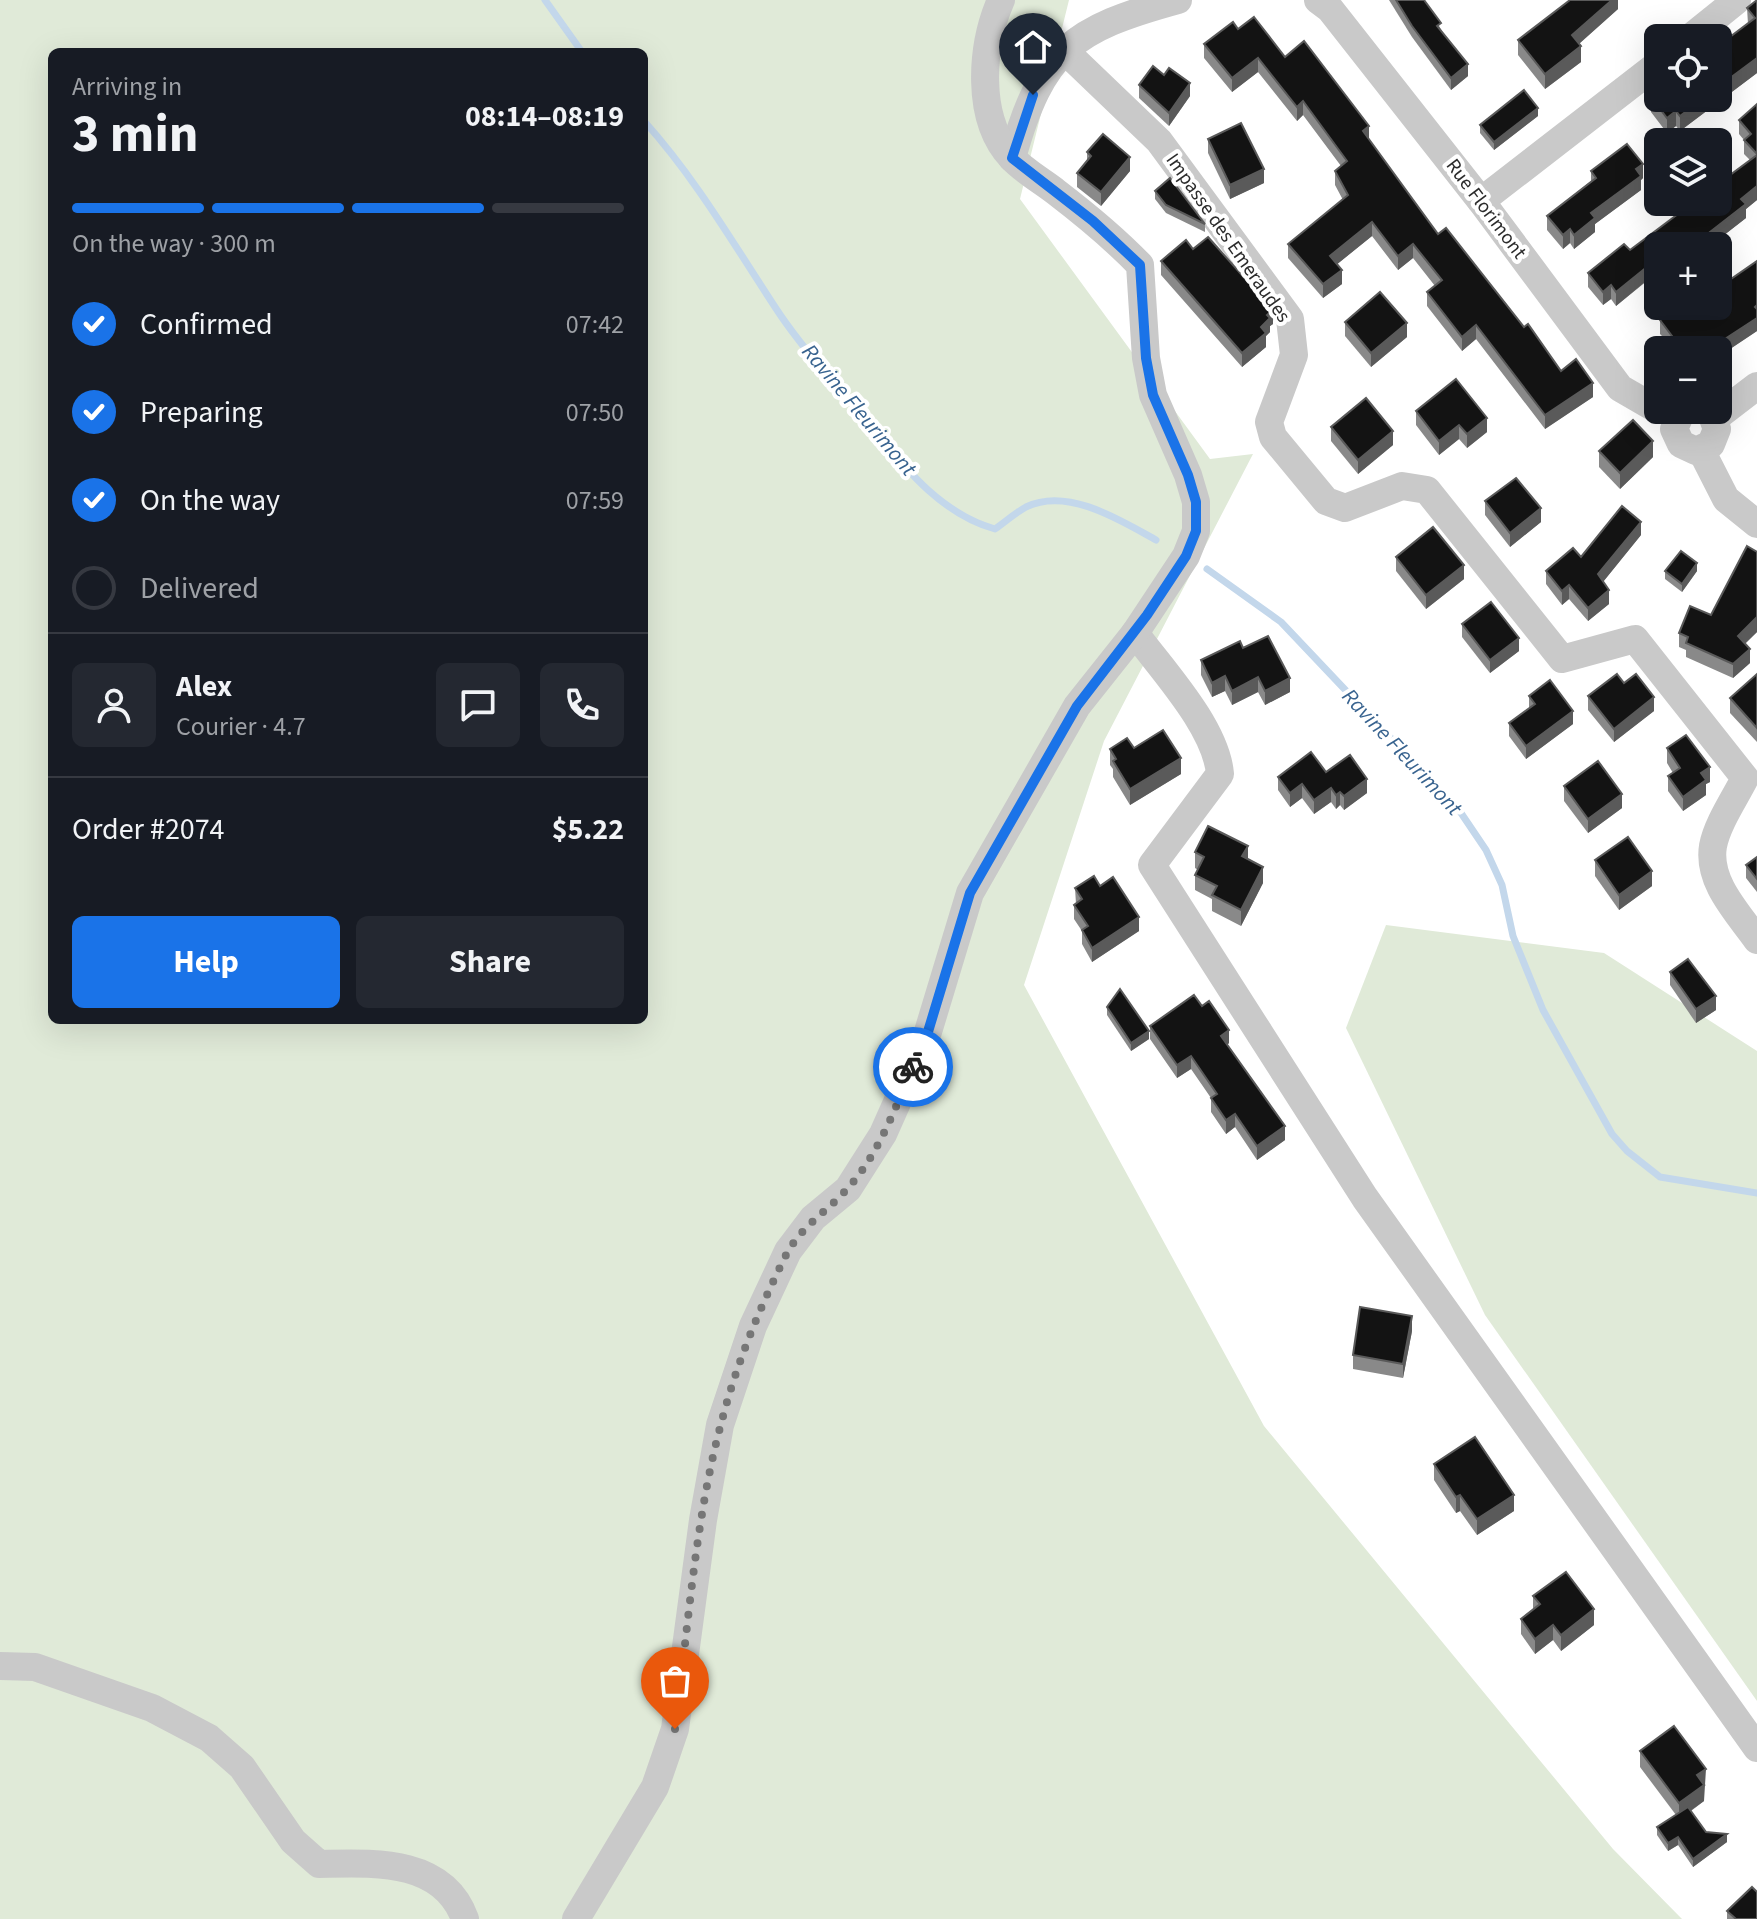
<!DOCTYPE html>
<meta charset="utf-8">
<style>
:root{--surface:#171b24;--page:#242831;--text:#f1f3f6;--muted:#9ea1a6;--line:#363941;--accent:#1a73e8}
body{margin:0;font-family:"Source Sans 3",sans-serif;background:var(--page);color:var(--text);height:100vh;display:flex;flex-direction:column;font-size:30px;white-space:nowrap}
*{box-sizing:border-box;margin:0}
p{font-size:26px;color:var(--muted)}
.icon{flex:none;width:44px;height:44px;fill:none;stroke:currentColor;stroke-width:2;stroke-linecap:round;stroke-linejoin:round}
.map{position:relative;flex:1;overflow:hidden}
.side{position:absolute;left:48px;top:48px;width:600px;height:976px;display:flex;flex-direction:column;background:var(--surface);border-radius:12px;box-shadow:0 8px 32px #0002}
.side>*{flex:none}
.controls{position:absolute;left:1644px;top:24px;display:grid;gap:16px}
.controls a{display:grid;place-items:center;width:88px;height:88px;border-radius:12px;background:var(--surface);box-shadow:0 8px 32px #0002;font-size:40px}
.pin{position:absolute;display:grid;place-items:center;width:68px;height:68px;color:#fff;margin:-82px -34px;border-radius:50% 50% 50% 0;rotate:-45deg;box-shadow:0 0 8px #0007}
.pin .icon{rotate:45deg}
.courier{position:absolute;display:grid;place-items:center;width:80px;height:80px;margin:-40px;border:6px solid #1a73e8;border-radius:50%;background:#fff;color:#222;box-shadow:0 2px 10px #0007}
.summary em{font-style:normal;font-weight:700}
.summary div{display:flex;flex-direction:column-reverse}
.summary{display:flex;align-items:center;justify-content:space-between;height:136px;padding:0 24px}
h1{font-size:52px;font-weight:700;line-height:60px}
.bar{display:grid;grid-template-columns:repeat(4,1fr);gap:12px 8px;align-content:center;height:96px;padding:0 24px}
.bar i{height:10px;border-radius:6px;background:var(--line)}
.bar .selected{background:var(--accent)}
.bar p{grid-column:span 4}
.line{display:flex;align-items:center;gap:20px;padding:0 24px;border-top:2px solid var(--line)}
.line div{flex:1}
.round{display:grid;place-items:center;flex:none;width:84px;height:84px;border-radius:12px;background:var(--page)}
ol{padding:0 24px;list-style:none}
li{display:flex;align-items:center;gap:24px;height:88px}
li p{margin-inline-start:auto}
li .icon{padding:8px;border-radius:50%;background:var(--accent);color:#fff;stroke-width:4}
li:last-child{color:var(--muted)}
li i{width:44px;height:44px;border:4px solid var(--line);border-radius:50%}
.primary-button{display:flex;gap:16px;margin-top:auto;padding:16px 24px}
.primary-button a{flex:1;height:92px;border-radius:12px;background:var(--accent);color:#fff;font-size:32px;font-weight:700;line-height:92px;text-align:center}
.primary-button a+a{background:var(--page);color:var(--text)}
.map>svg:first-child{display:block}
.green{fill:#e0ead8;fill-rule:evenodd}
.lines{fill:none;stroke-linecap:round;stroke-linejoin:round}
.stream{stroke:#c3d7eb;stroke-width:7}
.minor{stroke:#c9c9c9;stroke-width:28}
.wall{fill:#898989}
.shaded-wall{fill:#5a5a5a}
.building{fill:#131313;stroke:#5a5a5a;stroke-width:2}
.done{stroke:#767676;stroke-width:8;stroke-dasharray:0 14.4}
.route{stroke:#1a73e8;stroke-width:10}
.labels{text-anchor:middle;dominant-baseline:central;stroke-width:8;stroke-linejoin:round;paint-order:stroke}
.street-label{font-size:20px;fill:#2c2c2c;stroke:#fff}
.water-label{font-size:22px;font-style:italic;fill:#38638f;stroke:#fff}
</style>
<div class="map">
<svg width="1757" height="1919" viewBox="0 0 1757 1919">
<rect width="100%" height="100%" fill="#fff"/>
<g class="green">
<path d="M0,0H1069L1020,199L1210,459L1253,454L1104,741L1024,985L1264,1426L1613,1849L1682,1919H0ZM52,52H644V1020H52Z"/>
<polygon points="1386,925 1604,953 1757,1051 1757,1701 1485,1315 1346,1028"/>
</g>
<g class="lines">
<g class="stream">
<polyline points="545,0 582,52"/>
<path d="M644,121C698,181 737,250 781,316C807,354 840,390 870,426C904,467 941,514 995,529C1005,522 1015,513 1026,507C1068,487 1120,520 1156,540"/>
<polyline points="1207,569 1281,622 1459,810 1486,850 1502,885 1513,936 1543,1010 1612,1134 1627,1151 1660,1177 1757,1193"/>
</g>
<g class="minor">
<polyline points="1318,0 1330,9 1481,201 1620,388 1658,410"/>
<polyline points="1690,38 1737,0"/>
<path d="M1064,50L1159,141L1290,319L1294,355L1269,422L1273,437L1326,501L1345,508L1402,486L1427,490L1562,659L1635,639L1745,778C1735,798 1717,824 1713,846C1707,882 1738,913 1757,940"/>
<path d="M1012,158C1042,50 1072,29 1178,0"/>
<polyline points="1481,201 1658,64"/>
<polyline points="1689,410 1681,413 1674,429 1681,444 1696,451 1711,444 1717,429 1711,413 1703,410"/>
<polyline points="1715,418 1757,386"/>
<polyline points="1701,450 1726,499 1757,524"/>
<path d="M1135,633C1163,671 1216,727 1220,774L1152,865L1365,1198L1757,1748"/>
<path d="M0,1666L35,1667L152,1708L209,1738L242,1767L293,1841L319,1864C373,1863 443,1858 465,1919"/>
<path d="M576,1919L655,1787L675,1729L703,1520L720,1425L753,1326L788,1251L813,1218L848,1189L883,1134L927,1035L970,893L1077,706L1135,633L1186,556L1196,531V502L1188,475L1153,395L1146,358L1140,265C1114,238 1086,215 1056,192C1042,181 1024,171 1012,158C975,119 981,46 1001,0"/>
</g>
</g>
<g class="wall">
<polygon points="1389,0 1424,0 1468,76 1451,90 1412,37"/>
<polygon points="1618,0 1618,9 1579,44 1581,62 1545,89 1518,55 1518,40"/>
<polygon points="1757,0 1757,73 1680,131 1676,126 1667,133 1651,112 1651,97 1748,24 1747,8"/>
<polygon points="1238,29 1285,57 1369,140 1438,234 1524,327 1561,371 1593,397 1545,429 1476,339 1462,351 1427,306 1427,292 1435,286 1413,258 1398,270 1372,236 1337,264 1342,284 1323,298 1288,258 1288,244 1343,200 1335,185 1335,171 1341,166 1303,115 1297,121 1258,72 1232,92 1204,58 1204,44"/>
<polygon points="1139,85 1190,96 1169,126 1139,98"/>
<polygon points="1757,104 1757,200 1746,209 1746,218 1710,246 1658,246 1658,272 1616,306 1611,299 1603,305 1588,287 1588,273 1630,250 1750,160 1744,154 1744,140 1739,134 1739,120"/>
<polygon points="1538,116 1494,150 1480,133 1480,125"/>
<polygon points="1208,139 1264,183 1230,199 1208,153"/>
<polygon points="1087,152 1130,171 1101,206 1077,187 1077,173 1087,161"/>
<polygon points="1591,171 1643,178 1641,180 1641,190 1595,224 1595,232 1574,249 1570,243 1563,249 1547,230 1547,216 1591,181"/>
<polygon points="1155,191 1205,224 1205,232 1166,213 1155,199"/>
<polygon points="1193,249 1273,324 1270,326 1270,332 1266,336 1266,347 1242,367 1161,275 1161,261"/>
<polygon points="1757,261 1757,331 1718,357 1718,350 1665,350 1666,340 1660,334 1660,320 1718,306"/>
<polygon points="1345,322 1407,337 1371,367 1345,336"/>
<polygon points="1416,411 1487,432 1467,448 1459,439 1439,455 1416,425"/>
<polygon points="1331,427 1393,445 1358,474 1331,441"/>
<polygon points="1599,451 1653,457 1620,489 1599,467"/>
<polygon points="1485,501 1541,522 1510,547 1485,515"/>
<polygon points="1641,535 1603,582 1609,604 1588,621 1569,599 1562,605 1546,584 1546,571"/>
<polygon points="1757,552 1757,632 1745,644 1750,663 1733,678 1686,657 1686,650 1679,647 1679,633 1711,615"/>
<polygon points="1396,557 1464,579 1426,609 1396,571"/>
<polygon points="1665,571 1697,571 1682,592 1665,579"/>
<polygon points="1462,624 1519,651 1490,673 1462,637"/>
<polygon points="1243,648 1290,692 1265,705 1258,692 1232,705 1225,691 1212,697 1201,675 1201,660"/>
<polygon points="1757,674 1757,742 1730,713 1730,698"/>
<polygon points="1624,683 1654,711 1614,742 1588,710 1588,696"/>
<polygon points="1529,696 1573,724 1526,759 1509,736 1509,723 1529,708"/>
<polygon points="1134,748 1181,774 1130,805 1113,777 1113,769 1110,765 1110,749"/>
<polygon points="1667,748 1710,782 1706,784 1706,795 1683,811 1668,791 1668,776 1673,773 1667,763"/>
<polygon points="1326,772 1367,793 1344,810 1340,805 1336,809 1331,802 1314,814 1302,798 1290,807 1278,790 1278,777"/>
<polygon points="1564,786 1622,808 1588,833 1564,801"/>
<polygon points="1195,852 1248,859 1263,883 1241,926 1212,911 1212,899 1195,890 1195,875 1198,870 1195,868"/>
<polygon points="1757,857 1757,892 1746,878 1746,865"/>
<polygon points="1595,860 1652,886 1619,910 1595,876"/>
<polygon points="1100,886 1139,931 1092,962 1082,944 1082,931 1074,919 1074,905 1076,904 1075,888"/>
<polygon points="1670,972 1716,1010 1696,1023 1670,985"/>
<polygon points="1202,1006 1229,1043 1227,1045 1285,1140 1257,1160 1235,1127 1226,1134 1211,1112 1211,1098 1191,1069 1177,1078 1150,1039 1150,1026"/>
<polygon points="1107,1007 1149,1039 1131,1051 1107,1015"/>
<polygon points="1412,1331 1403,1378 1353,1369 1353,1355"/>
<polygon points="1434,1464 1514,1511 1477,1535 1460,1511 1456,1513 1434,1480"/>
<polygon points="1533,1596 1594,1625 1561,1651 1553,1640 1535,1654 1521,1634 1521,1619 1533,1609"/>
<polygon points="1640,1751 1706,1785 1704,1786 1704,1801 1691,1811 1706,1832 1727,1842 1693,1867 1678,1845 1668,1851 1657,1835 1657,1827 1676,1815 1640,1767"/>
<polygon points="1727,1911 1757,1919 1727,1919"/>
</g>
<g class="shaded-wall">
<polygon points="1612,0 1618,0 1618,9 1572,50 1572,35"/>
<polygon points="1581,46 1581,62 1545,89 1545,74"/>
<polygon points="1258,58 1258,72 1232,92 1232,78"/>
<polygon points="1757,58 1757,73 1680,131 1680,116 1704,98 1718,98 1718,87"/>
<polygon points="1468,64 1468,76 1451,90 1451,78"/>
<polygon points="1190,83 1190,96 1169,126 1169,113"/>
<polygon points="1303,101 1303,115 1297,121 1297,107"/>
<polygon points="1538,108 1538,116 1494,150 1494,142"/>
<polygon points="1676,111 1676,126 1667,133 1667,118"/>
<polygon points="1369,126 1369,140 1363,131"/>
<polygon points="1130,157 1130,171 1101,206 1101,192"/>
<polygon points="1643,164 1643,178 1641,180 1641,190 1595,224 1595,232 1574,249 1574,235 1591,213 1636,169"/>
<polygon points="1264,169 1264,183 1230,199 1230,185"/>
<polygon points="1757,186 1757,200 1746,209 1746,218 1710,246 1692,246 1741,199"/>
<polygon points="1372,222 1372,236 1330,270 1330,256"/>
<polygon points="1570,229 1570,243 1563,249 1563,235"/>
<polygon points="1413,244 1413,258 1398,270 1398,256"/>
<polygon points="1658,257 1658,271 1616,306 1616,292"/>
<polygon points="1342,270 1342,284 1323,298 1323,284"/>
<polygon points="1611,285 1611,299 1603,305 1603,292"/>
<polygon points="1757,305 1757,331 1718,357 1718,350 1708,350"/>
<polygon points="1273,310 1273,324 1270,326 1270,332 1266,336 1266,347 1242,367 1242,353 1267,315"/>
<polygon points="1407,323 1407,337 1371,367 1371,353"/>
<polygon points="1476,325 1476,339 1462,351 1462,337"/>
<polygon points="1593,383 1593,397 1545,429 1545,415"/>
<polygon points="1487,418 1487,432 1467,448 1467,434"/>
<polygon points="1459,425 1459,439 1439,455 1439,441"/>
<polygon points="1393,431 1393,445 1358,474 1358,460"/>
<polygon points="1653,441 1653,457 1620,489 1620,473"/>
<polygon points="1541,508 1541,522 1510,547 1510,533"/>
<polygon points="1641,522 1641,535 1598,588 1598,574"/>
<polygon points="1697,563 1697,571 1682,592 1682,584"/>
<polygon points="1464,565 1464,579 1426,609 1426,595"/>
<polygon points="1569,585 1569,599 1562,605 1562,591"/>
<polygon points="1609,590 1609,604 1588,621 1588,608"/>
<polygon points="1757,617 1757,632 1738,650 1738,636"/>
<polygon points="1519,638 1519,651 1490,673 1490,660"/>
<polygon points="1750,649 1750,663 1733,678 1733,664"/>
<polygon points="1225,676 1225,691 1212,697 1212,683"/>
<polygon points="1258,677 1258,692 1232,705 1232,691"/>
<polygon points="1290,678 1290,692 1265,705 1265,691"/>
<polygon points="1654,697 1654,711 1614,742 1614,729"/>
<polygon points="1573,711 1573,724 1526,759 1526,746"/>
<polygon points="1181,758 1181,774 1130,805 1130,789"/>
<polygon points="1710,767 1710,782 1706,784 1706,795 1683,811 1683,797 1701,773"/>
<polygon points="1367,779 1367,793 1344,810 1344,796"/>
<polygon points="1302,784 1302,798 1290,807 1290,793"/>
<polygon points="1331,788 1331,802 1314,814 1314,800"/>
<polygon points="1340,792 1340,805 1336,809 1336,795"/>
<polygon points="1622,794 1622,808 1588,833 1588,819"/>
<polygon points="1248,846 1248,862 1242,856"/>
<polygon points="1263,867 1263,883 1241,926 1241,910"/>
<polygon points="1652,871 1652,886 1619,910 1619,895"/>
<polygon points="1139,917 1139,931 1092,962 1092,948"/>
<polygon points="1716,996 1716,1010 1696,1023 1696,1009"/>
<polygon points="1229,1030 1229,1043 1221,1050 1221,1036"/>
<polygon points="1149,1031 1149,1039 1131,1051 1131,1043"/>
<polygon points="1191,1056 1191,1069 1177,1078 1177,1065"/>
<polygon points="1235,1114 1235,1127 1226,1134 1226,1120"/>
<polygon points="1285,1126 1285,1140 1257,1160 1257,1146"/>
<polygon points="1412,1316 1412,1331 1403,1378 1403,1364"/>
<polygon points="1460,1495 1460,1511 1456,1513 1456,1497"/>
<polygon points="1514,1495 1514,1511 1477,1535 1477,1519"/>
<polygon points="1594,1609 1594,1625 1561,1651 1561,1635"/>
<polygon points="1553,1625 1553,1640 1535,1654 1535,1639"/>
<polygon points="1706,1769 1704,1801 1679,1819 1679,1803 1697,1775"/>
<polygon points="1727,1834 1727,1842 1693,1867 1693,1859"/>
<polygon points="1678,1837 1678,1845 1668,1851 1668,1843"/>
</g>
<g class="building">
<polygon points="1396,0 1424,0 1441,23 1437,26 1468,64 1451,78 1412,26"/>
<polygon points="1570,0 1612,0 1572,35 1581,46 1545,74 1518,40"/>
<polygon points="1757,0 1757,58 1718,87 1718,46 1755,18 1747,8"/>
<polygon points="1254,17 1285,57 1304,41 1369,126 1363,131 1438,234 1446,228 1524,327 1528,324 1561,371 1576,359 1593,383 1545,415 1476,325 1462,337 1427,292 1442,280 1413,244 1398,256 1372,222 1330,256 1342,270 1323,284 1288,244 1348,195 1335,171 1347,161 1303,101 1297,107 1258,58 1232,78 1204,44 1233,22 1238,29"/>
<polygon points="1153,66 1164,75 1169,68 1190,83 1169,113 1139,85"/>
<polygon points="1524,90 1538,108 1494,142 1480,125"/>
<polygon points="1658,91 1658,98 1704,98 1680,116 1676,111 1667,118 1651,97"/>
<polygon points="1757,104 1757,154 1744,140 1751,134 1739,120"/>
<polygon points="1241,123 1264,169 1230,185 1208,139"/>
<polygon points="1103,134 1130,157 1101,192 1077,173 1091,156 1087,152"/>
<polygon points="1627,144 1643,164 1636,169 1641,176 1591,213 1595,218 1574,235 1570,229 1563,235 1547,216 1596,178 1591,171"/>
<polygon points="1757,155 1757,186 1741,199 1746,204 1692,246 1658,246 1658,258 1616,292 1611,285 1603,292 1588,273 1624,244 1630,250 1694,202 1718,202 1718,184"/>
<polygon points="1170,178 1205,224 1166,205 1155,191"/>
<polygon points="1208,237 1273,310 1267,315 1270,318 1261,327 1266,333 1242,353 1161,261 1186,240 1193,249"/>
<polygon points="1757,261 1757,305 1755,307 1757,309 1757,318 1708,350 1672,350 1665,341 1672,336 1660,320 1680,306 1718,306 1718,288"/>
<polygon points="1380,292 1407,323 1371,353 1345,322"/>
<polygon points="1456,379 1487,418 1467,434 1459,425 1439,441 1416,411"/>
<polygon points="1366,398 1393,431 1358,460 1331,427"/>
<polygon points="1633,420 1653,441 1620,473 1599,451"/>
<polygon points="1516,478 1541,508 1510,533 1485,501"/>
<polygon points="1622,506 1641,522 1598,574 1609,590 1588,608 1569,585 1562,591 1546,571 1573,548 1581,557"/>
<polygon points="1433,527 1464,565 1426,595 1396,557"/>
<polygon points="1747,546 1757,552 1757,617 1738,636 1750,649 1733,664 1686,643 1688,637 1679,633 1690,606 1711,615"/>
<polygon points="1681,551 1697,563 1682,584 1665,571"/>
<polygon points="1491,602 1519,638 1490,660 1462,624"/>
<polygon points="1268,636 1290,678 1265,691 1258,677 1232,691 1225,676 1212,683 1201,660 1240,641 1243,648"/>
<polygon points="1617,674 1624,683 1636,674 1654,697 1614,729 1588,696"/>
<polygon points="1757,674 1757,728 1730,698"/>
<polygon points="1550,680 1573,711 1526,746 1509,723 1535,704 1529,696"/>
<polygon points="1163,730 1181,758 1130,789 1113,761 1116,759 1110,749 1127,738 1134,748"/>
<polygon points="1686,735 1710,767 1701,773 1706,780 1683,797 1668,776 1680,768 1667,748"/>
<polygon points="1311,752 1326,772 1350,755 1367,779 1344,796 1340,792 1336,795 1331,788 1314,800 1302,784 1290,793 1278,777"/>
<polygon points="1598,761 1622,794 1588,819 1564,786"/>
<polygon points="1208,826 1248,846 1242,856 1263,867 1241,910 1212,895 1217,886 1195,875 1204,857 1195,852"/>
<polygon points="1628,837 1652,871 1619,895 1595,860"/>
<polygon points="1757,857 1757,879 1746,865"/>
<polygon points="1094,876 1100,886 1113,877 1139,917 1092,948 1082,930 1088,926 1074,905 1082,899 1075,888"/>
<polygon points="1688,959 1716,996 1696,1009 1670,972"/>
<polygon points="1120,989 1149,1031 1131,1043 1107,1007"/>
<polygon points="1194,995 1202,1006 1209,1001 1229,1030 1221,1036 1285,1126 1257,1146 1235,1114 1226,1120 1211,1098 1217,1094 1191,1056 1177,1065 1150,1026"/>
<polygon points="1360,1307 1412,1316 1403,1364 1353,1355"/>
<polygon points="1475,1437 1514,1495 1477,1519 1460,1495 1456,1497 1434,1464"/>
<polygon points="1566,1572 1594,1609 1561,1635 1553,1625 1535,1639 1521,1619 1540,1604 1533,1596"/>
<polygon points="1674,1726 1706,1769 1697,1775 1704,1785 1679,1803 1640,1751"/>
<polygon points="1688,1807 1706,1832 1727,1834 1693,1859 1678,1837 1668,1843 1657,1827"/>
<polygon points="1752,1887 1757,1892 1757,1919 1736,1919 1727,1911"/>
</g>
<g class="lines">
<path class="done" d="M675,1729C688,1630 695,1520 721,1424C736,1365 759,1309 786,1255C801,1226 827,1212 847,1189C878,1156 895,1108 913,1067"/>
<polyline class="route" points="913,1067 927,1035 970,893 1077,706 1147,615 1186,556 1196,531 1196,502 1188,475 1153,395 1146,358 1140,265 1093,221 1012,158 1033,95"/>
</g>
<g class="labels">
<g class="street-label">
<text transform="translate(1486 209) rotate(53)">Rue Florimont</text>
<text transform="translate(1228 238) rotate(55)">Impasse des Emeraudes</text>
</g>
<g class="water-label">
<text transform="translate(859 410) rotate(50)">Ravine Fleurimont</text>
<text transform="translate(1402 752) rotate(47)">Ravine Fleurimont</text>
</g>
</g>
</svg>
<div class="controls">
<a><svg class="icon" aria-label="locate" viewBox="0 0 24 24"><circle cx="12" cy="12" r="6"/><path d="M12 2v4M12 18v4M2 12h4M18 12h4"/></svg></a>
<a><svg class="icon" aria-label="layers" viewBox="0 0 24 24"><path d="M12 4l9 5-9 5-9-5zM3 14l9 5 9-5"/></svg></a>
<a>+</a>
<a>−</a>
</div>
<div class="pin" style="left:675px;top:1729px;background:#ea580c"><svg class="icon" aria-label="bag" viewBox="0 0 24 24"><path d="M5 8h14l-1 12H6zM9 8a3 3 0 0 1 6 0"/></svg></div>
<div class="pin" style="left:1033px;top:95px;background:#1f2937"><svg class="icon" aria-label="home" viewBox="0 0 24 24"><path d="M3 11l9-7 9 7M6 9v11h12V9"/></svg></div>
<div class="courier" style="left:913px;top:1067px"><svg class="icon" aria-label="bike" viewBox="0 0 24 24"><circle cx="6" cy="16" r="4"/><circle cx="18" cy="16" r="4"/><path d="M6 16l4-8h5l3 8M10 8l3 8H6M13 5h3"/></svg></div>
<section class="side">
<div class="summary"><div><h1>3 min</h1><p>Arriving in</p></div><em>08:14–08:19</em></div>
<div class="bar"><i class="selected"></i><i class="selected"></i><i class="selected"></i><i></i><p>On the way · 300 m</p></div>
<ol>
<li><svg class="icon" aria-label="check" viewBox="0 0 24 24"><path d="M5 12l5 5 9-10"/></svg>Confirmed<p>07:42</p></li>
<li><svg class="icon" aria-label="check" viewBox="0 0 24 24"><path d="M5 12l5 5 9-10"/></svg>Preparing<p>07:50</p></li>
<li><svg class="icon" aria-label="check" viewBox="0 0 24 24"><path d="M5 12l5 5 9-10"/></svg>On the way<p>07:59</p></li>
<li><i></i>Delivered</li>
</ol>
<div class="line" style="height:144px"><a class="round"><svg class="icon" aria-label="person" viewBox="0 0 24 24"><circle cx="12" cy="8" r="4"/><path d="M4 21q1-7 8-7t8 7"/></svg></a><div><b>Alex</b><p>Courier · 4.7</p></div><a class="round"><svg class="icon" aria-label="chat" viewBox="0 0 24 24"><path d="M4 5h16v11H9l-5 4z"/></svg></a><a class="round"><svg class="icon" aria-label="phone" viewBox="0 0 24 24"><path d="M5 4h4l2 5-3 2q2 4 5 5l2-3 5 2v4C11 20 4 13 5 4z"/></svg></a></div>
<div class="line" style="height:104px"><div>Order #2074</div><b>$5.22</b></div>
<div class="primary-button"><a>Help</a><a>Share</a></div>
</section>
</div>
